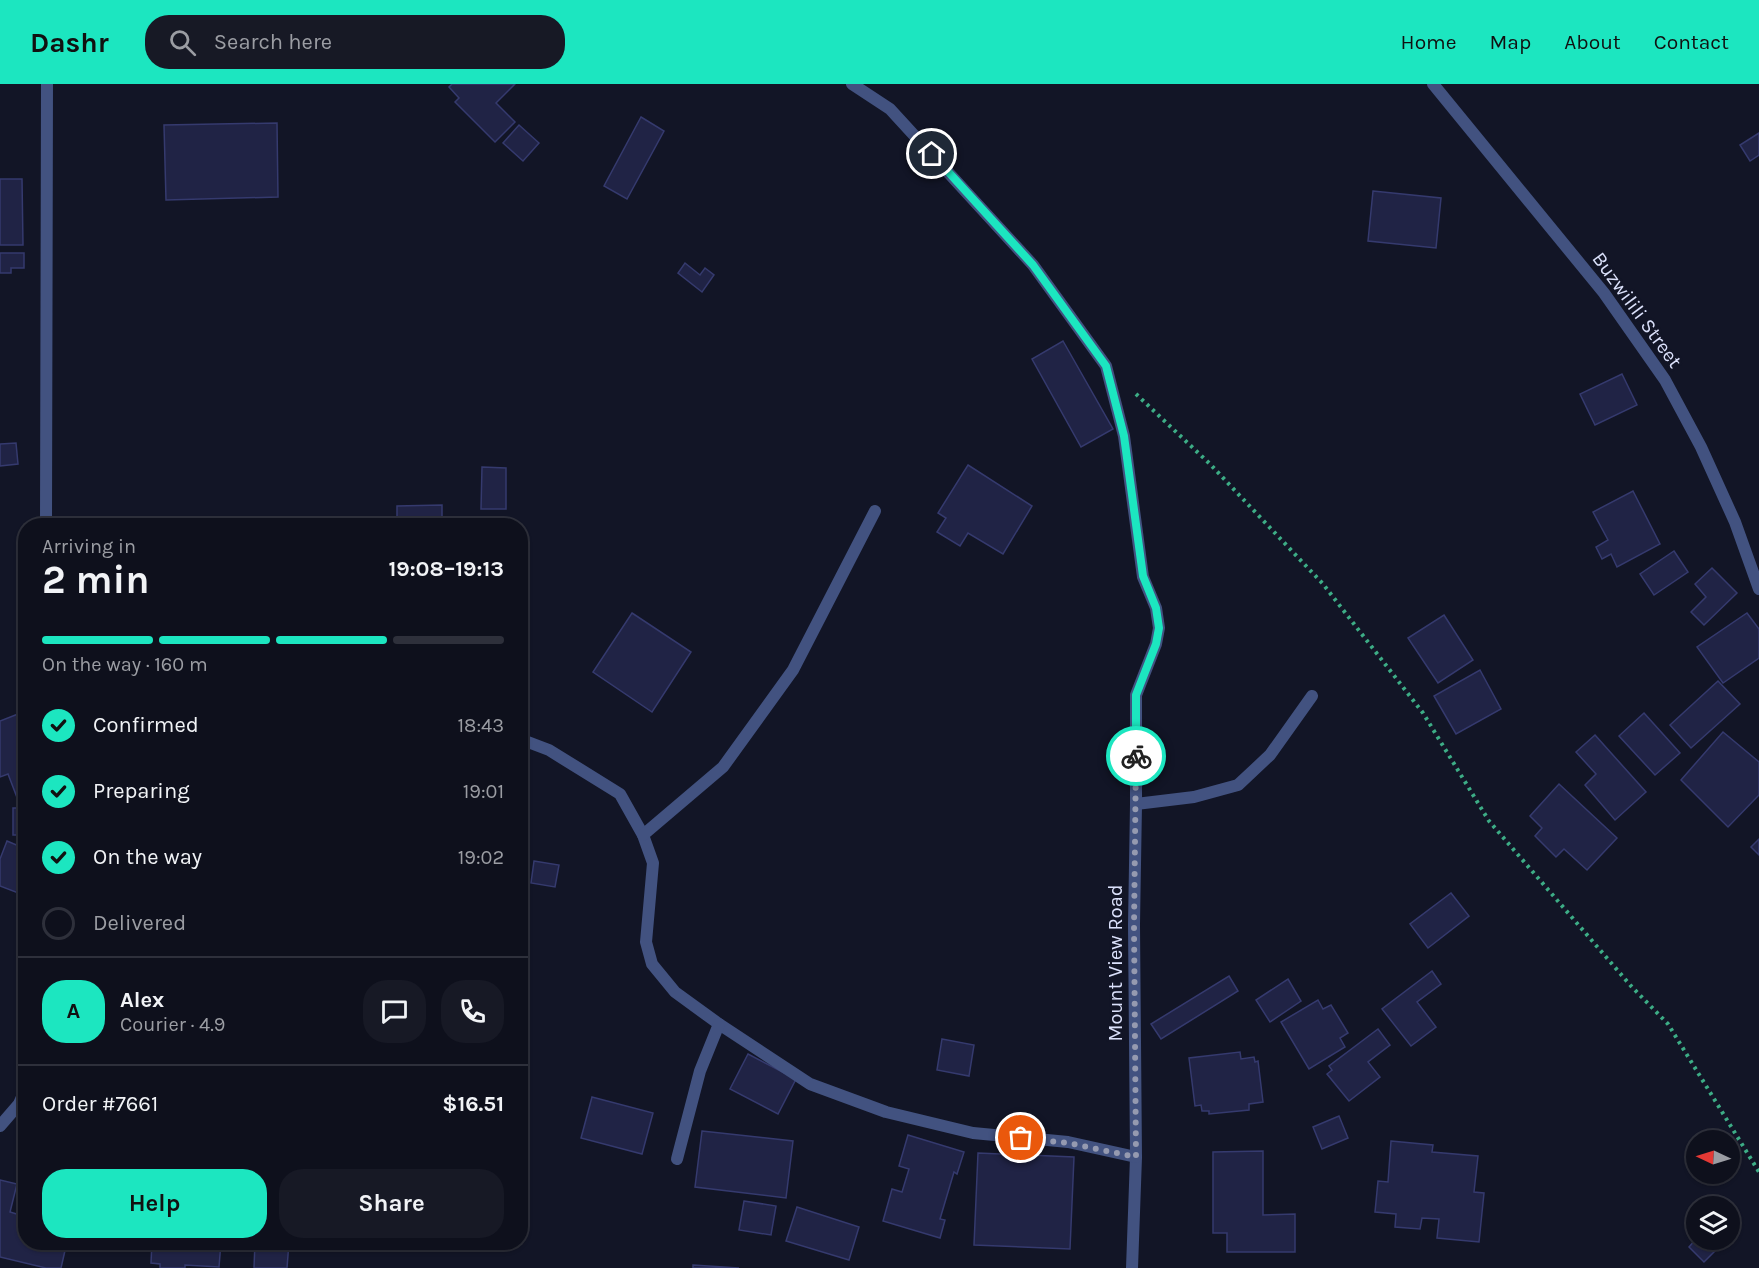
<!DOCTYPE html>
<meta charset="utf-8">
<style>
:root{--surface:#0e101c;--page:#171925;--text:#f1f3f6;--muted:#9b9da3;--line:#2e303b;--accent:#1ce6c0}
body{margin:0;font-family:Karla,sans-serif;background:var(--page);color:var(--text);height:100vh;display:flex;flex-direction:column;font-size:22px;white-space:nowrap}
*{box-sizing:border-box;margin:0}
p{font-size:20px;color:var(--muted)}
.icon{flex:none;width:33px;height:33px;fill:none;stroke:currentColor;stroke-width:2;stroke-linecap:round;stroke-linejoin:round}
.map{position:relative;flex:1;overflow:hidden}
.sheet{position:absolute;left:18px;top:434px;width:510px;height:732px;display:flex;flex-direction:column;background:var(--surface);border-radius:24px;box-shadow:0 2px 4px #0004,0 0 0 2px var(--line)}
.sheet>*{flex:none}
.needle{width:39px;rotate:274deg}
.tools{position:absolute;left:1686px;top:1046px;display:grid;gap:12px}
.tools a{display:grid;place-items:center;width:54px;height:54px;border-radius:50%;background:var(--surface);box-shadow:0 2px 4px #0004,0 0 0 2px var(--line);font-size:30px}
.pin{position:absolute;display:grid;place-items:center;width:51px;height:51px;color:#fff;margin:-26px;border:3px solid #fff;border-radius:50%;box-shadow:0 2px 6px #0007}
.courier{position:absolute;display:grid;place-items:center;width:60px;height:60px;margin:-30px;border:4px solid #1ce6c0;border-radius:50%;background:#fff;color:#222;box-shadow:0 2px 8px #0007}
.overview em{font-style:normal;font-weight:700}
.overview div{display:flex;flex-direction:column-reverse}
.overview{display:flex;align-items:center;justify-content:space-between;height:102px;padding:0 24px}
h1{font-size:39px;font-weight:700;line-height:45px}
.bar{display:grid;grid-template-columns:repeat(4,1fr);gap:9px 6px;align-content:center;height:72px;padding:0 24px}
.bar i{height:8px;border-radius:4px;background:var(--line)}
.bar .active{background:var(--accent)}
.bar p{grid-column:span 4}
.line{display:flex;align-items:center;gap:15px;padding:0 24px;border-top:2px solid var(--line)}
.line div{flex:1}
.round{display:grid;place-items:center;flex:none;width:63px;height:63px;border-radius:24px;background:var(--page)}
ol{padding:0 24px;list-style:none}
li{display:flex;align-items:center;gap:18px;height:66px}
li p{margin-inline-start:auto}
li .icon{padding:6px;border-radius:50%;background:var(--accent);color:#111;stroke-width:4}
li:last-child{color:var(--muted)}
li i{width:33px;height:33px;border:3px solid var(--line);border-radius:50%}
.action{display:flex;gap:12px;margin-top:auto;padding:12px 24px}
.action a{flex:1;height:69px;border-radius:24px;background:var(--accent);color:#111;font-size:24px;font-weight:700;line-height:69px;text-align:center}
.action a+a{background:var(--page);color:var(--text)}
header{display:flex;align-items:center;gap:36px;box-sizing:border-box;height:84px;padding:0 30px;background:var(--accent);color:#111}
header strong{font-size:28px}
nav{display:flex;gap:33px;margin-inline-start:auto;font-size:21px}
.search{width:420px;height:54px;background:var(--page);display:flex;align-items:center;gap:15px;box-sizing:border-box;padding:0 21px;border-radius:24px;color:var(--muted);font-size:22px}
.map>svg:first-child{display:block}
.building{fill:#202345;stroke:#353a6e;stroke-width:1.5}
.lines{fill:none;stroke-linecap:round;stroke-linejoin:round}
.path{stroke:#3dad86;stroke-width:4;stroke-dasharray:3 4.5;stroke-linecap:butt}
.minor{stroke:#425280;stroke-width:12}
.done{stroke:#959ab0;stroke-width:6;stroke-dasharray:0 10.8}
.route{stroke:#1ce6c0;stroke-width:8}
.labels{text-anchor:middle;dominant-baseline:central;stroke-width:5;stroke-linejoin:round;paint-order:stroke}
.street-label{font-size:20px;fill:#dbe1fb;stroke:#121526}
</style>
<header>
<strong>Dashr</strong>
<div class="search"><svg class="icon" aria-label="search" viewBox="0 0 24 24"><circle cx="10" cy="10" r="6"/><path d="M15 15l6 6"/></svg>Search here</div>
<nav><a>Home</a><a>Map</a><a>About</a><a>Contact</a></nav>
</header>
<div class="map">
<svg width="1759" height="1184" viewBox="0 0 1759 1184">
<rect width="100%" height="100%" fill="#121526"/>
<g class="building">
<polygon points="452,0 515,0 496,19 515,38 495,58 455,18 459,14 449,3"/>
<polygon points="641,33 664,47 627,115 604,102"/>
<polygon points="277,39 278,113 166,116 164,41"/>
<polygon points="519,41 539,59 523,77 503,59"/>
<polygon points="1759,49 1759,71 1750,77 1740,61"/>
<polygon points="0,95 22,95 23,161 0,161"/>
<polygon points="1373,107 1441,114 1436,164 1368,157"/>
<polygon points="0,169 24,169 24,184 11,184 11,189 0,189"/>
<polygon points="685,179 700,191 705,184 714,191 702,208 678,189"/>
<polygon points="1063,257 1113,345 1081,363 1032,275"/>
<polygon points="1622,290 1637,321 1595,341 1580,310"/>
<polygon points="16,359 18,380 0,382 0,360"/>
<polygon points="968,381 1032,422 1003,470 968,449 960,462 937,448 946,434 938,429"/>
<polygon points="482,383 506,384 506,425 481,425"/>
<polygon points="1633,407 1660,460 1617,483 1611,470 1602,475 1596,463 1608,456 1593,428"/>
<polygon points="442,421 442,441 397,441 397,422"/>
<polygon points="1674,467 1688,488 1654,511 1640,490"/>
<polygon points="1712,484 1737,509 1704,541 1691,528 1706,513 1695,500"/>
<polygon points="632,529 691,568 652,628 593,588"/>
<polygon points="1747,529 1759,545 1759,574 1723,599 1697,563"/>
<polygon points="1444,531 1473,576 1438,599 1408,554"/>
<polygon points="1480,586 1501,625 1456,650 1434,612"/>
<polygon points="1718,597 1740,620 1691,664 1670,641"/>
<polygon points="1644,629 1680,669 1655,691 1619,652"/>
<polygon points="18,630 26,649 26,714 18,716 8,690 0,693 0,637"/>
<polygon points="1723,648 1759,678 1759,711 1728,743 1681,696"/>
<polygon points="1595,651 1646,708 1615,736 1585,701 1596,690 1576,668"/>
<polygon points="1559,700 1617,754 1587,786 1564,765 1556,773 1535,752 1542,744 1530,732"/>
<rect x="13" y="724" width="13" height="27"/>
<polygon points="1759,755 1759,771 1751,763"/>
<polygon points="7,757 26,765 26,812 0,802 0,775"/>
<polygon points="534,777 559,781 555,803 531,799"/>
<polygon points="1451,809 1469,832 1428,864 1410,840"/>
<polygon points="1432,887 1441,900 1417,918 1436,943 1411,962 1382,925"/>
<polygon points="1229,892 1238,907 1161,955 1151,940"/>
<polygon points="1288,895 1301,917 1270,938 1256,916"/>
<polygon points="1318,916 1323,925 1331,921 1348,949 1340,954 1345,963 1309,985 1281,938"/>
<polygon points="1378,945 1390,961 1368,978 1380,993 1349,1017 1327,990 1332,986 1329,982"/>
<polygon points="942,955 974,961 969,992 937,986"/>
<polygon points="1240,968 1241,975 1254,973 1255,978 1258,977 1263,1018 1249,1020 1249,1026 1209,1030 1209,1027 1202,1027 1201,1021 1195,1022 1189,974"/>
<polygon points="748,970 796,995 778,1030 730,1005"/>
<polygon points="592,1013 653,1029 642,1070 581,1054"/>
<polygon points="1339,1032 1348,1054 1322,1065 1313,1043"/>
<polygon points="702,1047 793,1057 786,1114 695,1103"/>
<polygon points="908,1051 964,1068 957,1090 954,1088 940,1135 945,1136 940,1154 883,1137 892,1105 902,1108 909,1085 899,1082"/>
<polygon points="1391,1057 1433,1061 1432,1068 1478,1072 1474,1108 1484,1109 1479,1158 1437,1154 1439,1135 1422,1134 1420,1145 1395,1143 1396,1130 1375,1128 1378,1097 1388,1098"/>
<polygon points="1263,1067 1263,1131 1295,1130 1295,1168 1227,1168 1227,1149 1213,1149 1213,1068"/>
<polygon points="978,1069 1074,1073 1070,1165 974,1161"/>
<polygon points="0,1096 17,1100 10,1128 20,1131 26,1108 26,1158 67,1158 61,1184 46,1184 0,1173"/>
<polygon points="744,1117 776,1122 771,1151 739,1146"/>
<polygon points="797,1123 859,1143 849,1176 786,1157"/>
<polygon points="1696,1155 1727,1155 1704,1178 1689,1163"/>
<polygon points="152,1158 221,1158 219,1183 185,1181 185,1184 160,1184 160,1180 151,1179"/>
<polygon points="255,1158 289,1158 287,1184 254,1184"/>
<polygon points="356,1158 378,1158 376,1165 355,1161"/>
<polygon points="693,1181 739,1184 693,1184"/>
</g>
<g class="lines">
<polyline class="path" points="1136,310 1210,380 1323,500 1423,629 1489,737 1631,902 1668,940 1759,1088"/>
<g class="minor">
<polyline points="852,0 890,25 1033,181 1106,282 1124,352 1143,493 1156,524 1159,544 1156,560 1136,611 1136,720 1134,841 1136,1073 1132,1184"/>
<polyline points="1433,0 1604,209 1665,296 1701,363 1735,438 1759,505"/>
<polyline points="46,441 47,0"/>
<polyline points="520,655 549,666 620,710 643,751 653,779 646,858 652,880 675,908 719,940 810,1000 886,1028 973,1049 1068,1058 1136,1073"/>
<polyline points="1136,720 1194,713 1238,701 1270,671 1312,612"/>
<polyline points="643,751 723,683 793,586 875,427"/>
<polyline points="0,1042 19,1020 26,1004"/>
<polyline points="677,1075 700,987 719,940"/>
</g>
</g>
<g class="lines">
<polyline class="done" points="1021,1054 1068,1059 1136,1073 1134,842 1136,672"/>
<polyline class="route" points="932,70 1033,181 1106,282 1124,352 1143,492 1156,524 1159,544 1156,560 1136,611 1136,672"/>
</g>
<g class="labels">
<g class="street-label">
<text transform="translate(1637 226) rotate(54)">Buzwilili Street</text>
<text transform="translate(1115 879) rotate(-90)">Mount View Road</text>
</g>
</g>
</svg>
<div class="tools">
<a><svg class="needle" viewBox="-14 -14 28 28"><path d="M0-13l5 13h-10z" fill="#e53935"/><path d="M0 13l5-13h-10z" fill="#9b9da3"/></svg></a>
<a><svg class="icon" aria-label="layers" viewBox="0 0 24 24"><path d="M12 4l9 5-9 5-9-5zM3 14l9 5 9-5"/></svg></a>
</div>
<div class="pin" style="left:1021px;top:1054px;background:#ea580c"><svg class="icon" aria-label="bag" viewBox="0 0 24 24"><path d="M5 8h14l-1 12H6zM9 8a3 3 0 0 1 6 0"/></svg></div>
<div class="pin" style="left:932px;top:70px;background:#1f2937"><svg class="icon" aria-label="home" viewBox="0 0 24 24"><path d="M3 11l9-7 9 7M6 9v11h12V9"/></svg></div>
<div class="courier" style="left:1136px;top:672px"><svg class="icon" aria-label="bike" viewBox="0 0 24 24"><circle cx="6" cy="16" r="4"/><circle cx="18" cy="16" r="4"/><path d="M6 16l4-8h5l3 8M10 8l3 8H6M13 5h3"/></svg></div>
<section class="sheet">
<div class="overview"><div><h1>2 min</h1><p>Arriving in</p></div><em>19:08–19:13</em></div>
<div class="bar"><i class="active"></i><i class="active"></i><i class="active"></i><i></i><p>On the way · 160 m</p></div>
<ol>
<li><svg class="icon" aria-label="check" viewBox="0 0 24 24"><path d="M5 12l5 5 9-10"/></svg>Confirmed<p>18:43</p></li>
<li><svg class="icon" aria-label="check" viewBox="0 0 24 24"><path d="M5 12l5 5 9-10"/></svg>Preparing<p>19:01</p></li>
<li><svg class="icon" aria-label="check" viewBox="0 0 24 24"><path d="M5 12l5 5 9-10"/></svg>On the way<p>19:02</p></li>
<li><i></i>Delivered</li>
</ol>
<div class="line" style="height:108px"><b class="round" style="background:var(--accent);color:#111">A</b><div><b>Alex</b><p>Courier · 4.9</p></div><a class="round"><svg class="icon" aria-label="chat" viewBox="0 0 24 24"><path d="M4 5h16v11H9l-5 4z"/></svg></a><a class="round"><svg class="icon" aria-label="phone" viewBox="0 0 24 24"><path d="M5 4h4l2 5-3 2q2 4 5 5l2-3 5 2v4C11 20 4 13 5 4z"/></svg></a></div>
<div class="line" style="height:78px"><div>Order #7661</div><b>$16.51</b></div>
<div class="action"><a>Help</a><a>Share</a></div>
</section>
</div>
